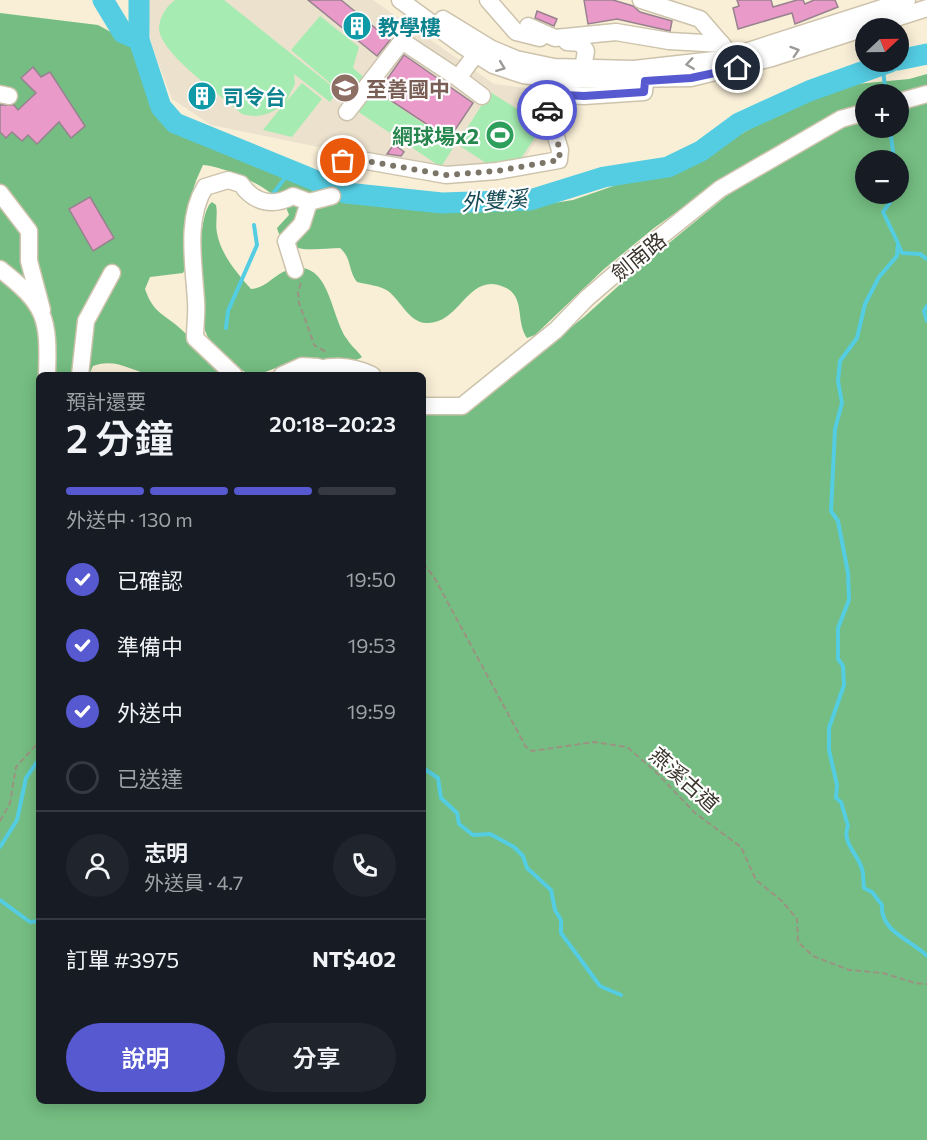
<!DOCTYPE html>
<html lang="zh-TW">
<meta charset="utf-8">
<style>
:root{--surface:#171b24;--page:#20242c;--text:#f1f3f6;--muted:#9ea1a6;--line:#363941;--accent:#5659d0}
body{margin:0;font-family:Commissioner,"Noto Sans TC",sans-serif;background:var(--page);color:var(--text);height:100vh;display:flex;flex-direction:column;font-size:22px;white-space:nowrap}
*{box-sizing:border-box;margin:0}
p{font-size:20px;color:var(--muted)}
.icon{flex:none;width:33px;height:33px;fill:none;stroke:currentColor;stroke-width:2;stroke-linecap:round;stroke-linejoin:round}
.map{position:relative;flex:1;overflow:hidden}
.details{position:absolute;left:36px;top:372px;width:390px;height:732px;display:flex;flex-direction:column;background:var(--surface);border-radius:9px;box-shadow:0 3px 15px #0003}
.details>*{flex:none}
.needle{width:39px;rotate:68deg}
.tools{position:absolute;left:855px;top:18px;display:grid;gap:12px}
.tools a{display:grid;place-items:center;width:54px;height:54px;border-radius:50%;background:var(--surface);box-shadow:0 3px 15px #0003;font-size:30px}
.pin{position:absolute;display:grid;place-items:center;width:51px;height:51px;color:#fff;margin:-26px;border:3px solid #fff;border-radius:50%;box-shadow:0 2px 6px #0007}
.courier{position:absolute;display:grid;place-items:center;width:60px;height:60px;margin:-30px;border:4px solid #5659d0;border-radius:50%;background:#fff;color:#222;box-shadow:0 2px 8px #0007}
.headline em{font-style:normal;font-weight:600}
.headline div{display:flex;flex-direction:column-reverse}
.headline{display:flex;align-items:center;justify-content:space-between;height:102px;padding:0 30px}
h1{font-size:39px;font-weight:600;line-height:45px}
.bar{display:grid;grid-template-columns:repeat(4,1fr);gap:9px 6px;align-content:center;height:72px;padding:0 30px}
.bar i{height:8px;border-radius:4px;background:var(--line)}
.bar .current{background:var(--accent)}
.bar p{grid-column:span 4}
.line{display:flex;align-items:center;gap:15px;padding:0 30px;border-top:2px solid var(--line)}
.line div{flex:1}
.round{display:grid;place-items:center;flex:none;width:63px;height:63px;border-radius:32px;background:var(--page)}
ol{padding:0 30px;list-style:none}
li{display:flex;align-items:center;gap:18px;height:66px}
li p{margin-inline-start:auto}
li .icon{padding:6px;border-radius:50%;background:var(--accent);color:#fff;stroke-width:4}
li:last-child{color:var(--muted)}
li i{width:33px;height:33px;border:3px solid var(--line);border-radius:50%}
.action{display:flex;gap:12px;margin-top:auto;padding:12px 30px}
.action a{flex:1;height:69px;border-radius:36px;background:var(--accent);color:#fff;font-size:24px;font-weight:600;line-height:69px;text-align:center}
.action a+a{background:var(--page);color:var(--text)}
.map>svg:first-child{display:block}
.education{fill:#ebe1cd}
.green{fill:#a6ecb2}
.forest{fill:#75bd82;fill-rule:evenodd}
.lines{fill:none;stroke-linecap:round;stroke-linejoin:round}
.stream{stroke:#54cde3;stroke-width:4}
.river{stroke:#54cde3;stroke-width:21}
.building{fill:#e99ac9;stroke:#98828e;stroke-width:1.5}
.minor-casing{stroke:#cdc3ac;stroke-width:19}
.path{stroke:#9a9382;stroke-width:2;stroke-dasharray:6 3;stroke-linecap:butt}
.minor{stroke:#fff;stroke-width:16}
.oneway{stroke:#9c9a96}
.done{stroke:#7c7668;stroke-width:6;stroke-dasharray:0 10.8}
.route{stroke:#5659d0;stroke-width:8}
.labels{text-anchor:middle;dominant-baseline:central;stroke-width:4.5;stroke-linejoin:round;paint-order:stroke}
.culture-label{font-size:21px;font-weight:bold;fill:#0d838f;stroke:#fff;text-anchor:start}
.education-label{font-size:21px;font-weight:bold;fill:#785e54;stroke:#fff;text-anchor:start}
.leisure-label{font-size:21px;font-weight:bold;fill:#27864d;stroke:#fff;text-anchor:end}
.street-label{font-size:21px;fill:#39352c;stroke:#fff}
.water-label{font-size:22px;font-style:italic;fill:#174c56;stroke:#fff}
</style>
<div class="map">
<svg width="927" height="1140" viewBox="0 0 927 1140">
<rect width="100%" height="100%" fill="#f9efd7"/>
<polygon class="education" points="147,0 373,0 494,84 549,91 550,119 520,166 445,173 211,125 172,99 151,44"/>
<g class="green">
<path d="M175,0H224L338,91L330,102L294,74L295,84L286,102L302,83L322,99L292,137L263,130L284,104C271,114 259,119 242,114C223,97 159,53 159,28C160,16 166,7 175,0Z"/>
<polygon points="320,16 359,47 353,68 366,79 350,100 291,50"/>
<polygon points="372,89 455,145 441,167 357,111"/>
<polygon points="490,92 543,125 518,163 492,167 457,144"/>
</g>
<g class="forest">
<path d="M0,13L98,25L129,42L155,105L166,120L198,140L344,197L437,210L529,207L573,200L625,182L657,175L694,161L785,109L846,85L909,79L927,74V88L898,94H866L865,107L713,186L654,228L604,269L535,335L527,338C515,321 526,296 504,287C468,271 460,325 426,323C410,323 400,300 388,291C379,285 368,285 357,282C348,271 352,258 340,248C318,248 285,257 277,228L289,215C284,192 225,166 203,165C200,172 196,179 194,187C188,206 191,262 183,273L150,277L145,289C152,309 159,312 175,324C193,339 209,359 226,375C206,375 168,379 151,375C129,370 116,358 93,366L89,375H39V1101H423V413L449,415L466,410L584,317L635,271L730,193L845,125L865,119L866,128H898L899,110L927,102V1140H0ZM866,160H898V194H866Z"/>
<path d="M212,202L216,205C218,214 215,223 217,233C221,255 237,273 251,289C267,288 274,274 288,270C330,256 330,316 347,339C351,346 357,350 362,357C350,366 314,358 297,361C279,363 270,375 248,374C233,364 213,351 206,333C199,313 195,214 212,202Z"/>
</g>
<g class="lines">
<g class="stream">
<polyline points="882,63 886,94"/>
<polyline points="890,128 894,160"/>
<polyline points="898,172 901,185 898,191"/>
<path d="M896,194L883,212L898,243L897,256L879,277L865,304L857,338L840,361L838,381L842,403L835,429L831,511L838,521L848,573L849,600L838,628V659L843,666L844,685L829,728V750L837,785L836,798L841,802L848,826C841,842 858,854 862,869C864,875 863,882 864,888L872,892L882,905C880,932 912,940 927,956"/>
<polyline points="272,195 292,169"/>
<polyline points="899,246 902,253 920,254 927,259"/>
<polyline points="927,306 924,311 927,321"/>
<polyline points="226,328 228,311 257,245 254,225"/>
<polyline points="423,768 438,778 441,798 457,813 459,824 473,835 490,834 514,847 523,856 527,868 551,890 555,910 561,920 561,933 600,986 621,995"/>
<polyline points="0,847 17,820 26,778 39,759"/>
<polyline points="0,900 30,922 39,921"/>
</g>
<g class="river">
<polyline points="103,0 123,33 139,40"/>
<polyline points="139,0 139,40 161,107 175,123 346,193 442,203 530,200 604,177 668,167 701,151 739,123 809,91 890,62"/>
<polyline points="898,60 927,54"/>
</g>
</g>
<g class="building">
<polygon points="308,0 341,0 390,40 377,56"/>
<polygon points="584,0 613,0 633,6 640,12 672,21 670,31 617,19 588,24"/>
<polygon points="737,0 771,0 773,7 797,0 803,0 805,4 814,0 835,0 838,7 795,24 792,13 738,29 733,8 739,6"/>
<polygon points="537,11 557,19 554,26 535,18"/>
<polygon points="404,55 473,103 449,139 378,92"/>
<polygon points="33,67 41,77 50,72 85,126 71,138 59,122 37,144 28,135 22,141 12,132 6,138 0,132 0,105 14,105 18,110 36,93 21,78"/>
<polygon points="197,83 216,99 208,109 189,92"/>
<polygon points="394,144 404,152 401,156 387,154"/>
<polygon points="90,197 114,238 93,251 69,209"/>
</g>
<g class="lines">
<g class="minor-casing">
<g id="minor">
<polyline points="400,0 463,46 493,65 523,75 563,80 691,78 772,58 927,8"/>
<polyline points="488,0 516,32 540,38"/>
<polyline points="641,0 700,19 725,48"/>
<polyline points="443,19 492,49 516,59 554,67 634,69 723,59 907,0"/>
<polyline points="528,26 555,38 616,32 669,41 722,44"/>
<polyline points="567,42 581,43 586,51 583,68"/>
<polyline points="458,78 482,96"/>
<polyline points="0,94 9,96"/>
<polyline points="898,102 927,94"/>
<polyline points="347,112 402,41 458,78 476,54"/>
<polyline points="343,161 344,157 446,175 497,171 559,160 560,150 543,94 584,96 644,92 645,81"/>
<polyline points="0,193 29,231 29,261 42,310"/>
<polyline points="309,202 332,196"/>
<path d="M0,269C46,305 49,317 47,375"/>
<polyline points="80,375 86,321 112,273"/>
<path d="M234,375L195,338C195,326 197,313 196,301C194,265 185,219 205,187L228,180L241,184C254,203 273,207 293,196L309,202L302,224L286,241L295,270"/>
<polyline points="282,375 302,366 318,367"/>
<path d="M306,375C326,363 351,365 372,375"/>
<polyline points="423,406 462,406 556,330 587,298 630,261 720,189 841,119 866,112"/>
</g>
</g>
<g class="path">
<polyline points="336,184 339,173"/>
<polyline points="301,283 298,292 299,303 309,330 314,345 328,353"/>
<polyline points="423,563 434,577 526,747 532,751 594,742 627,747 655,771 695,813 741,847 756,880 782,901 797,919 798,942 813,956 849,970 883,973 915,983 927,984"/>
<polyline points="0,821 10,803 16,767 39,742"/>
</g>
<use href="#minor" class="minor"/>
</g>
<defs><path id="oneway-chevron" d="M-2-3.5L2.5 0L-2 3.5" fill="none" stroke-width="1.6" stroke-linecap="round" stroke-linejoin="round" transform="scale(1.5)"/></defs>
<g class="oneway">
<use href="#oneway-chevron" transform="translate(795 51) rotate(-18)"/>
<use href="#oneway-chevron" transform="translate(690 64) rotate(172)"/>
<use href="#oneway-chevron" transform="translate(501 67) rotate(21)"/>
</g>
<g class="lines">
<polyline class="done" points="343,161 344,157 446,175 497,171 559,160 560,150 547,110"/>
<polyline class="route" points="547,110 543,94 584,96 644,92 645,81 691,78 738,68"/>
</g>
<defs>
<g id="building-disc" transform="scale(1.5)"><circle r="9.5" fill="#0f9aa8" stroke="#fff"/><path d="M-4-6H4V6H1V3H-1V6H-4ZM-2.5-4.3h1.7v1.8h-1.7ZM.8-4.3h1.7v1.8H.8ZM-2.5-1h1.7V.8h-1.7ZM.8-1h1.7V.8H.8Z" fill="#fff"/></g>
<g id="school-disc" transform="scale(1.5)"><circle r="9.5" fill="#8d6e63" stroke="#fff"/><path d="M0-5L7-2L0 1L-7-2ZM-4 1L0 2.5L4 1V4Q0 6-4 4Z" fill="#fff"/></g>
<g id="stadium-disc" transform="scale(1.5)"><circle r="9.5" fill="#2e9e5b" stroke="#fff"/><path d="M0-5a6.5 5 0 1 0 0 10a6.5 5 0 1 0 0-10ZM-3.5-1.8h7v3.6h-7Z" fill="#fff"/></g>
</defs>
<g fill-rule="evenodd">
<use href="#building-disc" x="357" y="26"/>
<use href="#school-disc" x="345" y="88"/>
<use href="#building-disc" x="202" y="96"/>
<use href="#stadium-disc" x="500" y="135"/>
</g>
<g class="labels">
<g class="culture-label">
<text x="378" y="26">教學樓</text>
<text x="223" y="96">司令台</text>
</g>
<g class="education-label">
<text x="366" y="88">至善國中</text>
</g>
<g class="leisure-label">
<text x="479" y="135">網球場x2</text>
</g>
<g class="street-label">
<text transform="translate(638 256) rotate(-39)">劍南路</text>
<text transform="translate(685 779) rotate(42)">燕溪古道</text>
</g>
<g class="water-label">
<text transform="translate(494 200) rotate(-4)">外雙溪</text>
</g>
</g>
</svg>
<div class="tools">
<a><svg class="needle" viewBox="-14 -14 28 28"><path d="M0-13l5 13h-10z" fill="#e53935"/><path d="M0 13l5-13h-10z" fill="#9ea1a6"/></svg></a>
<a>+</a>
<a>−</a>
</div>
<div class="pin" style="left:343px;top:161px;background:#ea580c"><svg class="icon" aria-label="bag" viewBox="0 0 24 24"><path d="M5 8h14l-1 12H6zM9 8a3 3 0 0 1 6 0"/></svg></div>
<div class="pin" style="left:738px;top:68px;background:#1f2937"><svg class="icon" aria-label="home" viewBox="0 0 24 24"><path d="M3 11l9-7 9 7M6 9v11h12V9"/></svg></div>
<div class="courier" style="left:547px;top:110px"><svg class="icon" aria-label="car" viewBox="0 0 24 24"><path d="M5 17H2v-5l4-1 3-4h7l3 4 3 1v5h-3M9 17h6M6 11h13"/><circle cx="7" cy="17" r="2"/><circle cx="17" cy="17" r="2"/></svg></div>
<section class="details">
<div class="headline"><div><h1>2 分鐘</h1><p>預計還要</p></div><em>20:18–20:23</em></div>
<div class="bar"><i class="current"></i><i class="current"></i><i class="current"></i><i></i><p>外送中 · 130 m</p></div>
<ol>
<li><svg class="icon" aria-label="check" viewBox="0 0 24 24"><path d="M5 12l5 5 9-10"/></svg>已確認<p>19:50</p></li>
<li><svg class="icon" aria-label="check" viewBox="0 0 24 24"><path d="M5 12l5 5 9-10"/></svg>準備中<p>19:53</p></li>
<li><svg class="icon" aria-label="check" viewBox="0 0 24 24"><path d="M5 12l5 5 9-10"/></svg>外送中<p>19:59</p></li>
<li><i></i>已送達</li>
</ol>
<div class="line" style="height:108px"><a class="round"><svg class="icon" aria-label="person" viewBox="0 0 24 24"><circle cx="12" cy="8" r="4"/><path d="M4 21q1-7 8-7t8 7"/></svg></a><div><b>志明</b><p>外送員 · 4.7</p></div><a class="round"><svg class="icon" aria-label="phone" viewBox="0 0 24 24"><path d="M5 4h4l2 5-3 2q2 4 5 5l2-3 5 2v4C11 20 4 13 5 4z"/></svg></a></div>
<div class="line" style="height:78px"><div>訂單 #3975</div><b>NT$402</b></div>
<div class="action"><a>說明</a><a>分享</a></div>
</section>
</div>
